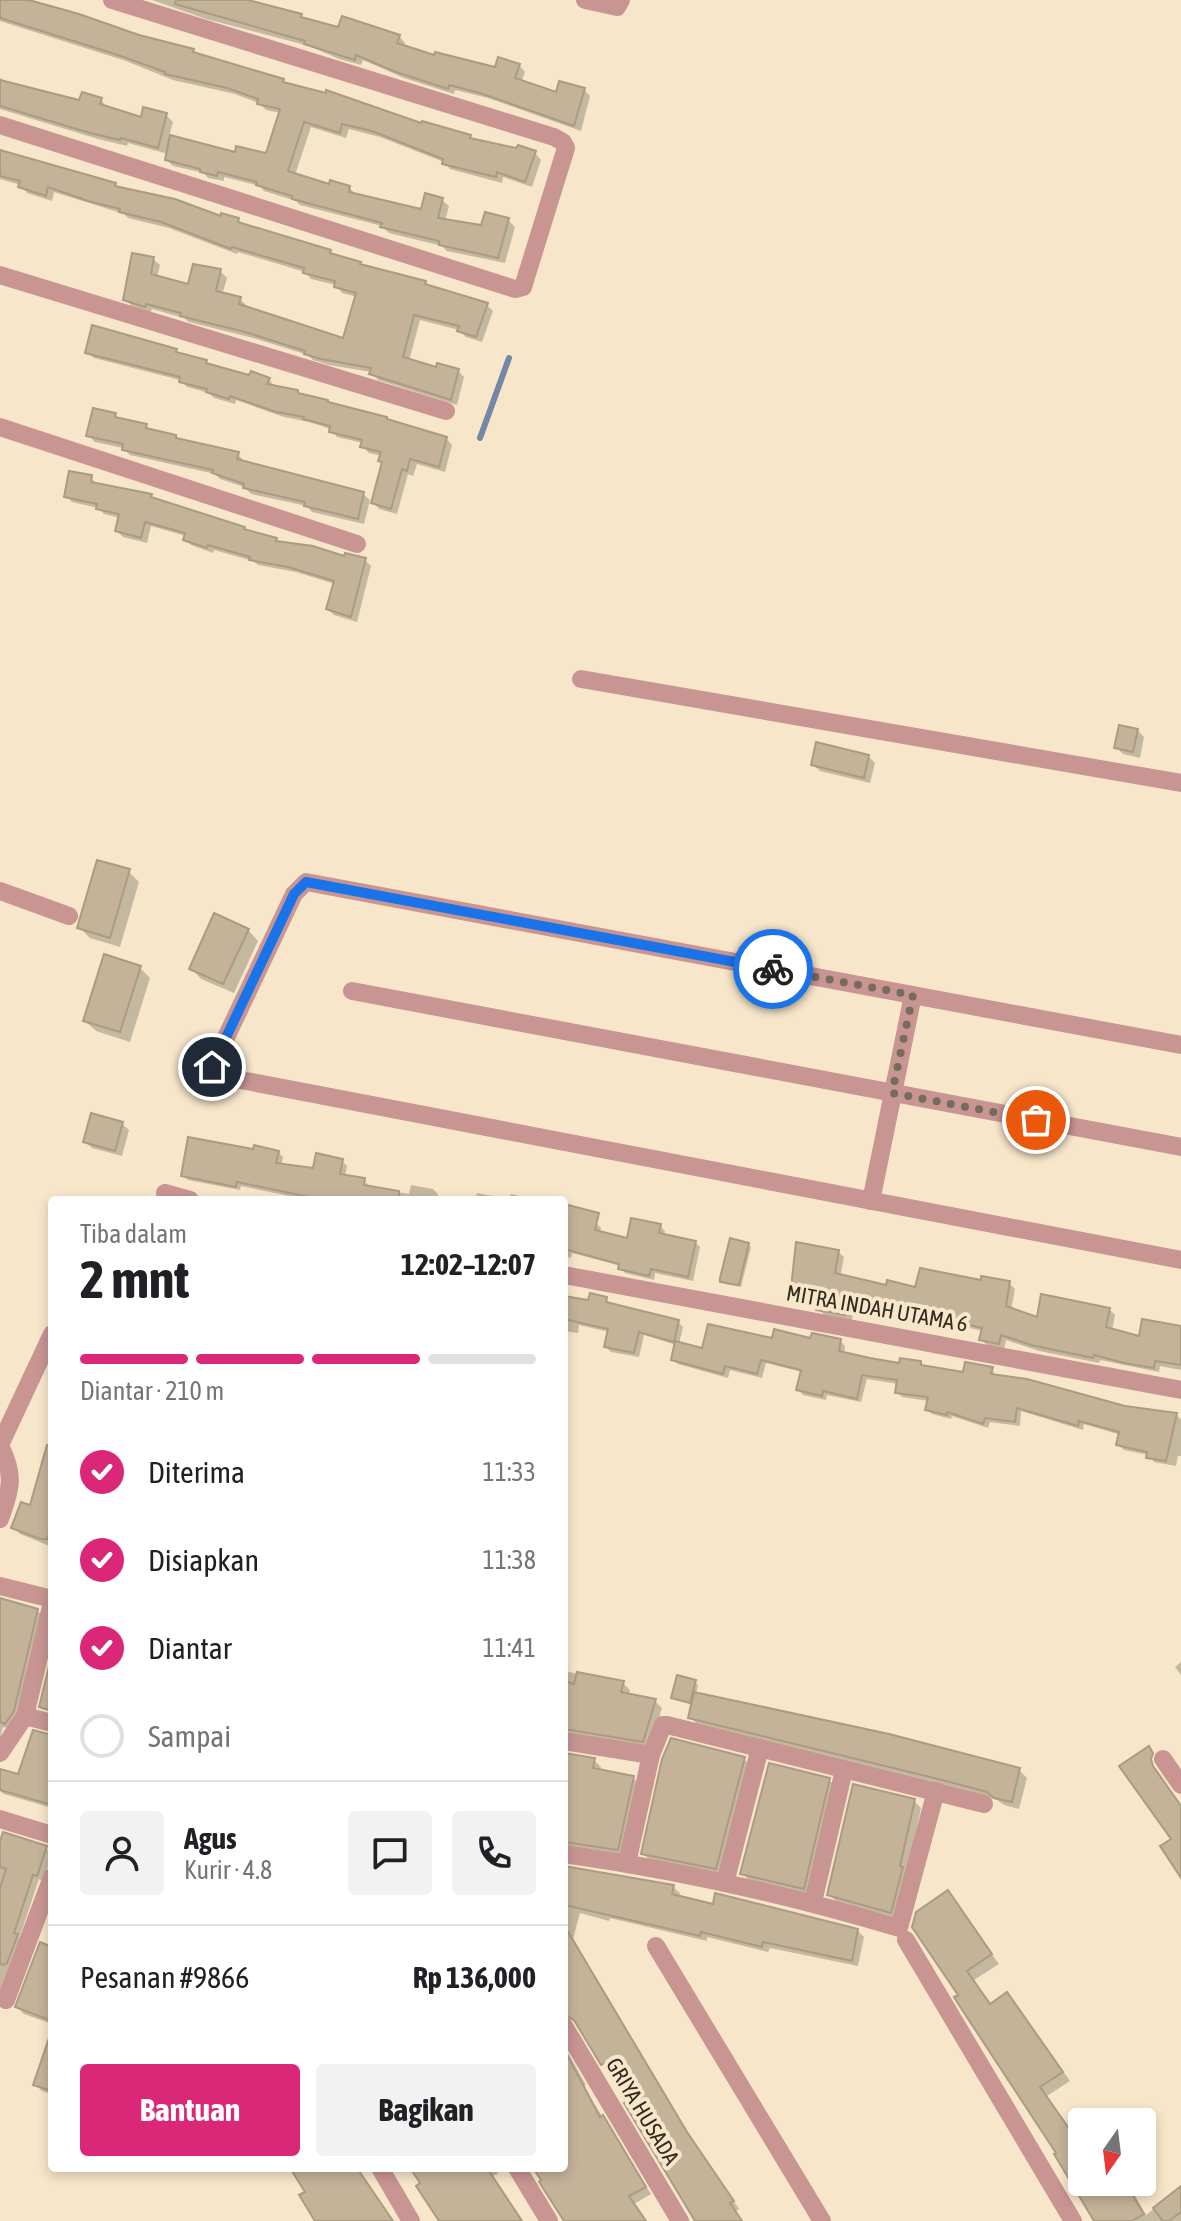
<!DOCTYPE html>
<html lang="id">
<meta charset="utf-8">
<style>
:root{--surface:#fff;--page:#f2f2f2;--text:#202124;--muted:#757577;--line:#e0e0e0;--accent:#db2777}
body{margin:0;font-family:"Asap Condensed",sans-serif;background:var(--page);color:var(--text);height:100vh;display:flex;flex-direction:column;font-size:30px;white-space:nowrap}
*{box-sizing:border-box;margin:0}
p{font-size:26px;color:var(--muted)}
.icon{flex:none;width:44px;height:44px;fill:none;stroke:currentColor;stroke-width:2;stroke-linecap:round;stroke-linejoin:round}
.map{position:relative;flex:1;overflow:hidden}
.sheet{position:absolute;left:48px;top:1196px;width:520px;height:976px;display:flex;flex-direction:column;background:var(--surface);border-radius:8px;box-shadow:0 4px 12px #0003}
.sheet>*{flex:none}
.needle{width:52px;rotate:194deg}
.fabs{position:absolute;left:1068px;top:2108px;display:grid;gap:16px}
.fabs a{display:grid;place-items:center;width:88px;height:88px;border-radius:8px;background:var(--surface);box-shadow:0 4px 12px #0003;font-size:40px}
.pin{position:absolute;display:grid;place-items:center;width:68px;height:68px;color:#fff;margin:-34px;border:4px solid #fff;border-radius:50%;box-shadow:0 2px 8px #0007}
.courier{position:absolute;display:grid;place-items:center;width:80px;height:80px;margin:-40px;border:6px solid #1a73e8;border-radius:50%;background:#fff;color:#222;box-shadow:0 2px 10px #0007}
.headline em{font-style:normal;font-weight:700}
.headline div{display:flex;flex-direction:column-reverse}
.headline{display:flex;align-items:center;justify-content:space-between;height:136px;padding:0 32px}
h1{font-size:52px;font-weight:700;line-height:60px}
.bar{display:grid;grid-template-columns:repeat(4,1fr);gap:12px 8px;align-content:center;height:96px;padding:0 32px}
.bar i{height:10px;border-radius:6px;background:var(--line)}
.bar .selected{background:var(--accent)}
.bar p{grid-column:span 4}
.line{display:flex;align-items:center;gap:20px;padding:0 32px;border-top:2px solid var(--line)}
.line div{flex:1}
.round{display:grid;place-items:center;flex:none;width:84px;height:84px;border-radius:8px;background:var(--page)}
ol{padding:0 32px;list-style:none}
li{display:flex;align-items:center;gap:24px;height:88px}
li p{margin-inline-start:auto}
li .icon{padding:8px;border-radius:50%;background:var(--accent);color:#fff;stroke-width:4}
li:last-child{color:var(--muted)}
li i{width:44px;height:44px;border:4px solid var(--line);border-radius:50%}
.cta{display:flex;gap:16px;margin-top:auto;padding:16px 32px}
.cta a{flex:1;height:92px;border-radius:8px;background:var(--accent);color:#fff;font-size:32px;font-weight:700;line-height:92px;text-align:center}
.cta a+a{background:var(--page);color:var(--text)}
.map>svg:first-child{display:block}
.shadow{fill:#0003}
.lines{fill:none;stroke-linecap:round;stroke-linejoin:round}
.stream{stroke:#7488a6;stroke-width:6}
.building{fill:#c4b399;stroke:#ab9b81;stroke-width:2}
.minor{stroke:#c89593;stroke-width:18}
.done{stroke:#766c5c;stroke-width:8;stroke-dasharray:0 14.4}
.route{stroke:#1a73e8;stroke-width:10}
.labels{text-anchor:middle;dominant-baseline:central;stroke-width:8;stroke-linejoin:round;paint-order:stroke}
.street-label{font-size:22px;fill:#312b20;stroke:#f7e6ca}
</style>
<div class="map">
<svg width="1181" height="2221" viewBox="0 0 1181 2221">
<rect width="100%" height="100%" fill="#f7e6ca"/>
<g class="shadow">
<polygon points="0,0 28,0 139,36 192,50 198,56 283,81 287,85 422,126 470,137 474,141 535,153 541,160 532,187 503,177 502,183 450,169 444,162 380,137 349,129 346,138 311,127 295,175 330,186 349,188 356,194 423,211 442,200 449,206 445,221 482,227 508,220 515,227 505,263 447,251 442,246 389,233 382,226 300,205 296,201 264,191 260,186 224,177 224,181 208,178 204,173 173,166 167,160 168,154 128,143 127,146 98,139 0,109 0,78 11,85 80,102 101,100 107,107 142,119 166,115 173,122 169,137 236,155 267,155 281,113 266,110 259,103 235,94 173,80 126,61 0,21"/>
<polygon points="152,0 246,0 340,30 399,36 405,43 403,47 435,58 496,70 519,65 525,72 521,83 558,94 584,90 590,96 581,131 488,98 455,90 454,94 404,78 363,60 361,65 339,59 309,46 206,19"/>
<polygon points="0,152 222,219 238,220 244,226 330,251 335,257 360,263 364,267 425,283 430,288 487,305 493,311 482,342 466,337 459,330 420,320 409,361 437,369 458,371 464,377 457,405 378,380 371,372 329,365 313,360 308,355 253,338 189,322 184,318 152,309 151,312 132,306 125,299 153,259 160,265 157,278 190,286 220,271 227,278 222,295 240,299 246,305 245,308 345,341 357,297 342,293 336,285 311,279 305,272 238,252 237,254 169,228 128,218 124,214 54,192 52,201 27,193 21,185 0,179"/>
<polygon points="176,350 180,355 206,361 211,366 250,378 268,379 275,386 297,392 301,396 446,438 452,445 445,472 417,464 413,476 408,474 397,514 379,509 373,502 384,464 380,460 382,456 369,453 362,446 363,443 337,437 331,429 309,422 284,417 236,400 235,404 214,398 209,393 187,387 180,380 94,358 87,352"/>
<polygon points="115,415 120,420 146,426 152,432 175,437 180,441 238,454 244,462 363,494 370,500 364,524 312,512 307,506 251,494 244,487 220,479 215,474 130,455 123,448 95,442 88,435"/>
<polygon points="91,477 97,486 151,496 157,501 244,528 248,533 279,543 346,559 365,560 371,566 357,622 334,615 328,609 335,584 296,572 258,565 253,561 214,550 213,553 191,545 185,539 186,536 151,526 147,543 123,537 117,531 120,518 104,514 98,508 72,502 66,496"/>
<polygon points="1137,730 1144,737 1140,758 1123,754 1116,747"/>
<polygon points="868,756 875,763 870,783 820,771 813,765"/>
<polygon points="128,871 139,882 120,947 90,938 80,928"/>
<polygon points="248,930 258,941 234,993 201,979 191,968"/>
<polygon points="140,968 150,978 130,1042 96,1031 85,1021"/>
<polygon points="122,1124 129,1130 122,1156 92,1148 85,1141"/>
<polygon points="255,1151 278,1152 283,1157 281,1166 314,1170 342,1161 347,1166 345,1176 365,1181 362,1181 364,1195 366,1182 369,1187 409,1194 411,1185 433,1189 438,1194 437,1200 308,1200 241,1186 240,1190 188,1180 183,1175"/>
<polygon points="477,1193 509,1199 511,1194 537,1200 475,1200"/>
<polygon points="564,1206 596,1223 601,1228 600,1233 628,1241 660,1226 665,1231 664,1236 695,1242 700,1247 693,1281 655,1273 654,1280 625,1273 621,1266 572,1253 571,1258 564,1256"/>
<polygon points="748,1244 751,1247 741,1287 725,1284 723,1281"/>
<polygon points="838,1252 844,1257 840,1277 887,1288 917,1289 982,1282 1009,1283 1015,1289 1011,1310 1038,1319 1109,1309 1115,1315 1112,1331 1140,1339 1181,1339 1181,1370 1160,1366 1159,1372 1100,1360 1099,1363 1039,1351 1006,1340 1004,1349 987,1345 981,1340 983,1331 907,1314 906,1321 854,1308 852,1320 824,1315 819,1309 819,1305 798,1302 792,1296"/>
<polygon points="564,1297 590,1302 606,1299 611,1304 678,1322 683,1327 679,1344 704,1350 774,1340 840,1341 845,1346 844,1354 901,1365 920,1363 925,1368 964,1374 992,1369 996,1377 1124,1408 1176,1415 1181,1419 1181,1456 1178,1456 1176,1466 1154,1462 1149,1455 1124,1450 1119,1445 1121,1435 1084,1424 1083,1430 1021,1411 1020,1426 990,1422 988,1428 952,1416 951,1419 932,1414 927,1409 929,1401 902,1397 897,1392 898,1384 867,1379 861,1402 827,1395 826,1400 803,1395 798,1389 802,1372 766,1363 762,1378 730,1370 728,1378 678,1364 673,1359 676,1345 644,1335 639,1357 611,1352 606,1347 609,1332 579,1325 578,1333 564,1331"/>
<polygon points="52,1477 52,1547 20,1534 14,1527 31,1508"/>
<polygon points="0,1600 37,1610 43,1617 12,1729 3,1727 0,1737"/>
<polygon points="1181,1662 1181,1675 1175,1667"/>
<polygon points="564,1671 623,1683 630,1690 628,1696 655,1701 662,1708 650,1747 574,1735 564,1730"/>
<polygon points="695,1682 698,1685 696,1694 1019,1770 1027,1778 1019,1809 1004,1805 997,1800 948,1786 698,1725 690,1717 693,1704 674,1697"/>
<polygon points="52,1736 52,1808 4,1794 0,1791 0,1777 19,1777"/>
<polygon points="564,1755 594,1760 601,1767 600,1771 633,1778 640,1785 624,1856 564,1846"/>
<polygon points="744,1759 752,1766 724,1875 651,1861 643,1854"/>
<polygon points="829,1780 835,1786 810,1895 749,1880 742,1873"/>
<polygon points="914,1801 921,1808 897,1918 836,1901 829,1895"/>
<polygon points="0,1847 46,1848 52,1854 43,1881 39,1879 19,1939 22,1942 0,2004"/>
<polygon points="564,1868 673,1887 680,1893 679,1898 857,1930 864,1937 858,1966 770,1948 768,1952 707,1937 707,1941 610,1918 609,1921 580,1913 573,1939 693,2141 739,2209 736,2211 742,2221 695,2221 632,2100 612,2070 610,2071 603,2064 579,2024 571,2020 564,2024"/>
<polygon points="948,1893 999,1964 974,1980 992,2005 1007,1995 1015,2003 1070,2081 1047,2096 1079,2142 1082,2140 1082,2182 1127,2182 1146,2215 1178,2190 1181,2194 1181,2221 1096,2221 1059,2154 960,1995"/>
<polygon points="52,1949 52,2024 24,2014 17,2007"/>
<polygon points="52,2037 52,2094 42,2091 35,2084"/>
<polygon points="564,2046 586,2085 583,2086 651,2194 634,2204 646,2221 567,2221 536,2168 564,2168"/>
<polygon points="412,2168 495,2168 498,2174 493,2176 523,2221 443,2221"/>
</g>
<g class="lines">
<polyline class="stream" points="480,438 509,358"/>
</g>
<g class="building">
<polygon points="0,0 29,0 79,14 139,35 194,49 193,52 284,79 283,82 326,93 326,90 421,123 422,121 471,135 470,138 516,148 518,145 536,151 525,182 497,172 496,177 442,164 443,159 372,131 342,124 340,133 304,122 288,171 329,184 330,180 350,186 349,192 421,209 425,193 443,198 438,218 481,225 485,212 509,218 498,258 439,245 439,241 380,227 382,223 292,199 292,196 256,185 257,182 218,172 217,176 200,172 200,169 165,160 170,135 235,152 236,146 266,153 280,109 257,104 258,99 227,88 165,74 165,72 118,55 0,18"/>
<polygon points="176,0 248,0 302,14 301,17 338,27 342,16 400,35 397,43 434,55 435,52 495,67 498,57 520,64 515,78 556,92 559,81 585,88 574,126 480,93 449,85 448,89 396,72 356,55 355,60 304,44 305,41 175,4"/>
<polygon points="0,80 79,100 82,92 102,98 100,104 141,117 143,107 167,113 158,148 121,138 120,140 90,133 0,106"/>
<polygon points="0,150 116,183 115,186 175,199 221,216 221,213 239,218 238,222 331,250 330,253 361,262 360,264 426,281 425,284 488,303 476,337 457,331 459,326 414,315 403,357 436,367 437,363 459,369 451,400 369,374 371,368 321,359 304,354 305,351 245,332 180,316 181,313 146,304 145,307 123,300 132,253 154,257 151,274 188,284 193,264 221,269 216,291 241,297 239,304 343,338 356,293 334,287 335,281 303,273 304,268 232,247 231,249 161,222 119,212 120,209 88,201 48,187 46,196 18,187 20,181 0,176"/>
<polygon points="92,325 177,349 176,352 207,360 206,363 249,375 251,371 270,378 267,384 298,390 298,393 328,400 328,402 387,417 387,419 447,437 439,467 410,459 407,471 402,469 391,509 371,503 382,462 378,461 381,452 360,447 362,440 329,432 330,426 303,419 304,417 276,412 230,396 229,399 206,392 207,389 179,382 180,377 85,353"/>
<polygon points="93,408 116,413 115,417 147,424 146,428 176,435 176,438 239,452 237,459 364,492 358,519 304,506 305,502 243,488 244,484 212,473 213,470 122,450 123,444 86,436"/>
<polygon points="69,471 92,475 91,482 152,494 151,497 245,527 244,529 277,538 276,541 313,546 344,556 345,553 366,558 351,617 326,609 334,581 288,567 249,560 250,557 208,545 207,548 183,540 185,533 145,522 141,538 115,531 119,514 96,509 97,504 64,497"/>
<polygon points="1119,725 1138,729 1133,752 1114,748"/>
<polygon points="816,742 869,755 864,778 811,765"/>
<polygon points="97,860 130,869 110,938 77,928"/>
<polygon points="214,913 249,929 223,984 189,969"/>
<polygon points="104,954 141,966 120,1032 83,1021"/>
<polygon points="91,1113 123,1122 115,1151 83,1142"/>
<polygon points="188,1137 253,1149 254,1145 279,1151 276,1163 313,1168 316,1153 343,1159 340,1174 365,1178 364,1185 399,1191 399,1200 323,1200 237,1182 236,1187 181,1176"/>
<polygon points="564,1204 599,1213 595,1230 627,1238 631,1218 661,1224 659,1233 696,1241 688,1277 651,1269 649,1276 618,1269 619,1264 564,1249"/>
<polygon points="730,1238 749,1243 739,1285 720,1282 720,1278"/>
<polygon points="796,1242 839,1250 835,1273 886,1285 887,1280 915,1287 920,1268 981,1280 981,1276 1010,1281 1006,1306 1037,1317 1041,1294 1110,1308 1106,1327 1139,1336 1142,1319 1181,1326 1181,1365 1155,1361 1154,1368 1124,1363 1094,1355 1093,1358 1031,1345 1001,1335 999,1344 979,1340 982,1328 902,1309 900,1316 849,1304 846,1315 816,1310 818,1301 790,1297"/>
<polygon points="590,1293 607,1297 606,1302 679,1320 674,1342 639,1332 634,1353 604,1347 608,1329 564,1319 564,1296 588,1300"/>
<polygon points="708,1324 772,1338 774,1329 810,1338 812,1333 841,1339 839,1351 870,1358 899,1363 900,1358 921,1361 921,1365 963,1372 965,1362 993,1367 991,1374 1027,1379 1125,1406 1177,1413 1166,1461 1146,1458 1147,1452 1116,1445 1119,1432 1079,1421 1078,1426 1017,1408 1015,1422 985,1418 983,1424 947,1412 947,1415 925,1410 928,1397 895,1393 897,1380 862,1375 857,1399 823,1391 822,1396 796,1390 801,1370 761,1360 757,1374 725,1366 723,1374 671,1360 675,1341 702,1348"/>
<polygon points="47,1445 52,1446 52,1527 47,1539 40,1539 11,1528 21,1502 30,1505"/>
<polygon points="0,1598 38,1609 14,1711 5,1724 0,1722"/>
<polygon points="52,1654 52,1711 39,1707"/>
<polygon points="577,1672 624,1681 621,1692 656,1699 643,1742 564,1729 564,1681 574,1684"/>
<polygon points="677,1675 696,1680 690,1703 671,1698"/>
<polygon points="694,1692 889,1734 1020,1768 1012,1802 994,1798 987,1792 938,1779 688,1718"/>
<polygon points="33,1730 52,1735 52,1805 0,1790 0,1769 18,1774"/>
<polygon points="671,1738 745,1757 716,1869 641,1854 662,1759"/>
<polygon points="1149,1746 1153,1753 1151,1759 1153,1766 1181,1806 1181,1878 1160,1846 1171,1839 1119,1766"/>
<polygon points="564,1753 595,1758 593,1768 634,1776 618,1850 564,1842"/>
<polygon points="769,1763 830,1778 804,1889 740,1874"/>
<polygon points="853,1784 915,1799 900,1866 903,1867 891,1913 827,1895"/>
<polygon points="3,1832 47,1846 37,1876 33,1875 14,1933 18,1934 7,1963 3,1965 0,1964 0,1888 6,1869 0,1867 0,1841"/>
<polygon points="564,1866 674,1885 672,1894 713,1904 715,1893 858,1929 852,1961 763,1942 762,1947 701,1932 700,1936 564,1905"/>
<polygon points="948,1890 992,1954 967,1971 990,2004 1007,1992 1063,2072 1040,2087 1082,2147 1082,2182 1125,2182 1144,2214 1132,2221 1094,2221 1054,2154 1056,2153 957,2002 954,1997 958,1995 912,1927 916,1912"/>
<polygon points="564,1925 687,2132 734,2201 730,2203 742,2221 695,2221 624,2103 629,2100 605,2063 601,2065 574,2020 564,2014"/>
<polygon points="40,1942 52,1947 52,2021 15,2007"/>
<polygon points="49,2038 52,2039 52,2091 33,2085"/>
<polygon points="564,2049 600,2117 603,2115 646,2187 629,2196 646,2221 564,2221 539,2182 541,2180 533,2168 564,2168"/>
<polygon points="290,2168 357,2168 393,2221 315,2221 299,2195 305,2192"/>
<polygon points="410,2168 487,2168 522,2221 439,2221 416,2186 420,2183"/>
<polygon points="1181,2186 1181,2212 1169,2221 1163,2221 1153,2208"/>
</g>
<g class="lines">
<g class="minor">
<polyline points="585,0 617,7 621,0"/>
<polyline points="0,125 515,289 523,287 566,148 563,142 554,137 112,0"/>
<polyline points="0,275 446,411"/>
<polyline points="0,427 357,544"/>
<polyline points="581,679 1181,783"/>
<polyline points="0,891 69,916"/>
<polyline points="352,991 1181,1147"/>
<polyline points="1181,1045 306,882 294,894 212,1067 220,1076 1181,1260"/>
<polyline points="165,1193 190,1200"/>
<polyline points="871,1201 913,995"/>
<polyline points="564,1275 1181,1390"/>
<polyline points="0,1445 52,1334"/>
<path d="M0,1446C15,1475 11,1489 0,1519"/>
<polyline points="0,1586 52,1599"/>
<polyline points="52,1602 25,1716 52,1723"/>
<polyline points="564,1741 651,1755 663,1725 667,1725 984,1804"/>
<polyline points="0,1753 25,1716"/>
<polyline points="1163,1759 1181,1785"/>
<polyline points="0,1819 52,1835"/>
<path d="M564,1854C678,1870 789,1895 899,1928L936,1791"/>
<polyline points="627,1863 651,1755"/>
<polyline points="725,1883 760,1748"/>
<polyline points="813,1902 844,1770"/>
<polyline points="906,1940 1073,2221"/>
<polyline points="656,1946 822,2221"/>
<polyline points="6,2000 52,1877"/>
<polyline points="564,2026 680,2221"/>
<polyline points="380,2168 411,2221"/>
<polyline points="517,2168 549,2221"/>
</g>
</g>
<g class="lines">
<polyline class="done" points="773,969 913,995 892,1093 1036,1120"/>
<polyline class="route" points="212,1067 294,894 306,882 773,969"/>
</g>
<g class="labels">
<g class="street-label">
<text transform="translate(877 1308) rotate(10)">MITRA INDAH UTAMA 6</text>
<text transform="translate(643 2111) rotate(59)">GRIYA HUSADA</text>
</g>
</g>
</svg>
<div class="fabs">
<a><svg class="needle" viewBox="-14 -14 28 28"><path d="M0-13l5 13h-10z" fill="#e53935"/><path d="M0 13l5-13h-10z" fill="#757577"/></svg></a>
</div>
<div class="pin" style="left:1036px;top:1120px;background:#ea580c"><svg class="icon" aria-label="bag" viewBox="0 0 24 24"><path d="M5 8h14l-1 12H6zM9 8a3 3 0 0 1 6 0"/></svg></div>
<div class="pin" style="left:212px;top:1067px;background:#1f2937"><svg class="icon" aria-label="home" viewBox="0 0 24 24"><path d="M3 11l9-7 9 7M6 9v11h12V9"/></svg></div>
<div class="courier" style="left:773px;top:969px"><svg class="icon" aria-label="bike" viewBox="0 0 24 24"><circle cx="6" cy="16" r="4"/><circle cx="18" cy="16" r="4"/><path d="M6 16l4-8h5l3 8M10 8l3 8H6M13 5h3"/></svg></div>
<section class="sheet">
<div class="headline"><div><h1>2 mnt</h1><p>Tiba dalam</p></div><em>12:02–12:07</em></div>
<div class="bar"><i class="selected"></i><i class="selected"></i><i class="selected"></i><i></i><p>Diantar · 210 m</p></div>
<ol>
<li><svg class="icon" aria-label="check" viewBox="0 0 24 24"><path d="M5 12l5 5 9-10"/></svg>Diterima<p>11:33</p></li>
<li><svg class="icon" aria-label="check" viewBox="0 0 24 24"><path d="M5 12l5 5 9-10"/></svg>Disiapkan<p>11:38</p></li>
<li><svg class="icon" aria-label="check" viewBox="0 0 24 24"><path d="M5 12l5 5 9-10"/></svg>Diantar<p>11:41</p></li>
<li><i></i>Sampai</li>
</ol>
<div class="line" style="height:144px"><a class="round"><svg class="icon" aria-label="person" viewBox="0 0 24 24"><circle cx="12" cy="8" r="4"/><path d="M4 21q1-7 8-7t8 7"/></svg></a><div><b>Agus</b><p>Kurir · 4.8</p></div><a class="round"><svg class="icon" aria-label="chat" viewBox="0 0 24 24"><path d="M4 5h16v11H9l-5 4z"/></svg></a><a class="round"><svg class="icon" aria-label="phone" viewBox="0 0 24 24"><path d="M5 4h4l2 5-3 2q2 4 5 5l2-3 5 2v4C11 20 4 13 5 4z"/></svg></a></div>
<div class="line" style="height:104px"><div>Pesanan #9866</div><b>Rp 136,000</b></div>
<div class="cta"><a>Bantuan</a><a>Bagikan</a></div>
</section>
</div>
